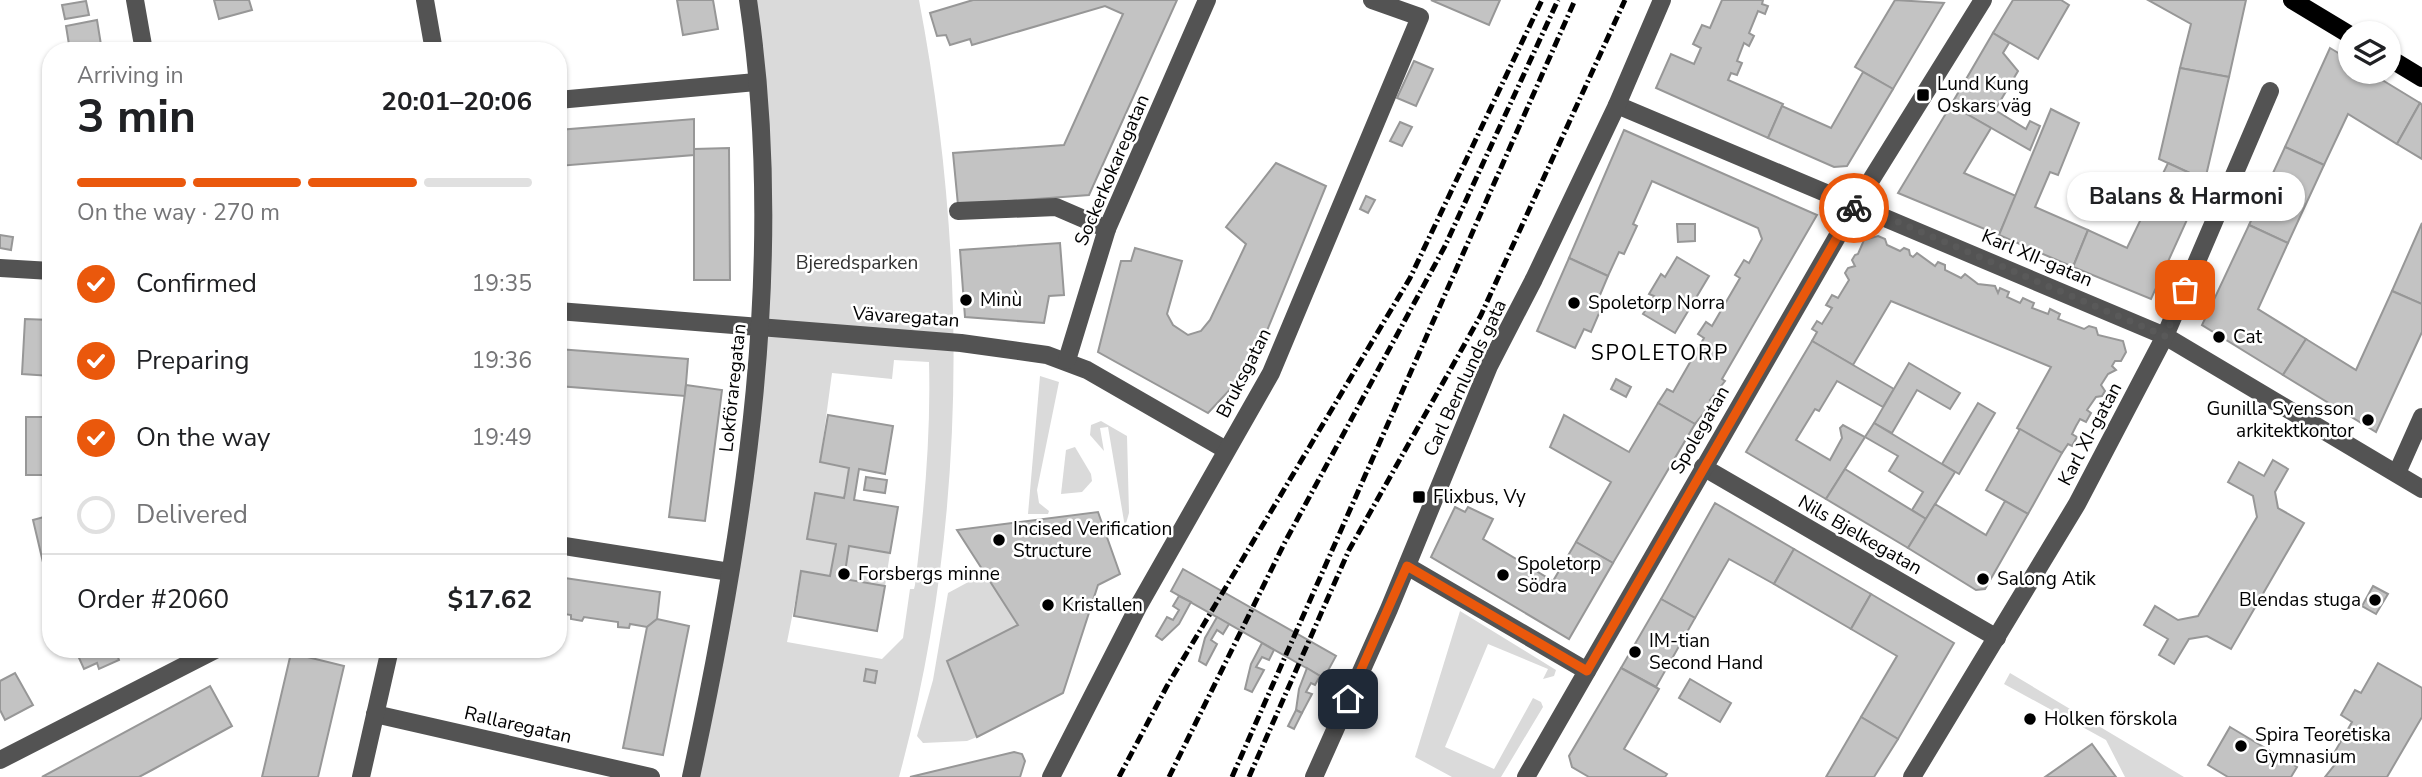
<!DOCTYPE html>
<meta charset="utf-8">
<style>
:root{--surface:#fff;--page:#f6f6f6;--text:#202124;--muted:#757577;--line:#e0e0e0;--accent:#ea580c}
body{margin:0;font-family:"Nunito Sans",sans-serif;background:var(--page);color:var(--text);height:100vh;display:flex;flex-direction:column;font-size:26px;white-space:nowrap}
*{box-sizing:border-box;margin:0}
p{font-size:23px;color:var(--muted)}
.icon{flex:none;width:38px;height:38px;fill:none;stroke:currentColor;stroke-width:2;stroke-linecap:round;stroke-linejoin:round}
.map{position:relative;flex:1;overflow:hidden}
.panel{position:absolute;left:42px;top:42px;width:525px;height:616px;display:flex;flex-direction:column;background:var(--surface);border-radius:28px;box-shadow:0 2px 5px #0004}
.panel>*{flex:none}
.fabs{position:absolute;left:2338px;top:21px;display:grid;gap:14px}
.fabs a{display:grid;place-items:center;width:63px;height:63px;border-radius:50%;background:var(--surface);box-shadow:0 2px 5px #0004;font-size:35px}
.pin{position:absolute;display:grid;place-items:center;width:60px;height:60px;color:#fff;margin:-30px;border-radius:14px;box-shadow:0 4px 10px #0006}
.courier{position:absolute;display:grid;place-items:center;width:70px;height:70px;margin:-35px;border:5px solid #ea580c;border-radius:50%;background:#fff;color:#222;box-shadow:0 2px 9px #0007}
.bubble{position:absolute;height:49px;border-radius:24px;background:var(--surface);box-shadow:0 2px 5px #0004;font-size:23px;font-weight:700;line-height:49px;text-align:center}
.headline em{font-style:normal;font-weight:700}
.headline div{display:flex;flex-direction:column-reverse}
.headline{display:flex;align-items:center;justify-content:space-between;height:119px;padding:0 35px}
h1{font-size:46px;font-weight:700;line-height:52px}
.bar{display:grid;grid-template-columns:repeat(4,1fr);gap:10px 7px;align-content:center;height:84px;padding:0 35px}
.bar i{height:9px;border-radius:5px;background:var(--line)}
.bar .selected{background:var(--accent)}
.bar p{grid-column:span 4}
.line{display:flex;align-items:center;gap:18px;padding:0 35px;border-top:2px solid var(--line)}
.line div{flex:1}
ol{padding:0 35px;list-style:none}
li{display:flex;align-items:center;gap:21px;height:77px}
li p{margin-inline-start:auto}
li .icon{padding:7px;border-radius:50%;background:var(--accent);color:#fff;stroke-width:4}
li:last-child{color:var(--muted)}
li i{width:38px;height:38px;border:4px solid var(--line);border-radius:50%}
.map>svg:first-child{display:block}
.green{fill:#dadada;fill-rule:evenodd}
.building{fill:#c3c3c3;stroke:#979797;stroke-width:2}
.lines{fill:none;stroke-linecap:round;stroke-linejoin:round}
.minor{stroke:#535353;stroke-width:18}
.major{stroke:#000;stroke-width:18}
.rail{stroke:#000;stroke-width:5;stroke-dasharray:10 3.5 2 3.5;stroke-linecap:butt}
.done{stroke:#595959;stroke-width:7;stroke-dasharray:0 12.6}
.route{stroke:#ea580c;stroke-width:9}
.poi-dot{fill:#000;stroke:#fff;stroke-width:2.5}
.labels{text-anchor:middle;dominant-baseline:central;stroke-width:5;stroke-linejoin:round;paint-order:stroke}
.poi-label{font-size:19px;fill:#000;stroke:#fff;text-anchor:start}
.street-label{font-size:19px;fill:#000;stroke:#fff}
.park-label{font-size:19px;fill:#313131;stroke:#fff}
.neighbourhood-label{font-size:21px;letter-spacing:2px;fill:#000;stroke:#fff}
</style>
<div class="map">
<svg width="2422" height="777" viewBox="0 0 2422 777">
<rect width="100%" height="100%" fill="#fff"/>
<g class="green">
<path d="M748,0H919C968,257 968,524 899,777H691L762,327ZM894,360L929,362C931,437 924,510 915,585L914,589H910L903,638L882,659L787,642L801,572L830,576L836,544L807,538L815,493L844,498L849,468L820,462L832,373L892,379Z"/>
<polygon points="1040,376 1059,382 1037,490 1039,503 1049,511 1048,514 1028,514"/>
<polygon points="1101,421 1127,436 1129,513 1125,527 1108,427 1100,428 1104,451 1090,435 1091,425"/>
<polygon points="1075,447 1091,474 1092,481 1082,492 1061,494 1066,450"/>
<polygon points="849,546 890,553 885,586 844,579"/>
<polygon points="985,573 1018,625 947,661 977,737 967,741 923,743 917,736 933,680 948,593"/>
<polygon points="1460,611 1556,670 1554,676 1543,679 1548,669 1488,644 1445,747 1494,769 1533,698 1541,702 1543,707 1501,777 1452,777 1415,757"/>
<polygon points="2010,673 2184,777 2125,777 2106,740 2004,684"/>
</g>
<g class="building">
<polygon points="214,0 249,0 252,10 219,19"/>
<polygon points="677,0 713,0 718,29 683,35"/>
<polygon points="973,0 1177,0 1089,195 958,205 953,153 1064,145 1123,14 1105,6 972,45 970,39 950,45 946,35 937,36 930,13"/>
<polygon points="1431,0 1500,0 1489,25"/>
<polygon points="1722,0 1763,0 1762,4 1768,6 1765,14 1758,11 1749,33 1754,36 1749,46 1744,43 1737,61 1742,63 1737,75 1731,73 1728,80 1783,104 1768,138 1656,88 1671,54 1694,64 1701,48 1693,44 1702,25 1710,28"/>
<polygon points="1895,0 1944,3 1893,89 1855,67"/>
<polygon points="2013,0 2061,0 2069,5 2038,59 1993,33"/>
<polygon points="2148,0 2246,0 2229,77 2180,68 2191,24"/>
<polygon points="86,1 89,15 65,19 62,5"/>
<polygon points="97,20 102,51 70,51 66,26"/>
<polygon points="1993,33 2009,43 2003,53 2018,71 1995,110 2026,129 2030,121 2040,126 2030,150 1951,105"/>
<polygon points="2330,48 2350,60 2350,72 2369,72 2420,103 2397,144 2348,114 2324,165 2285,147"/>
<polygon points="1414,61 1433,69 1416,106 1397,98"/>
<polygon points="2180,68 2229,77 2205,180 2159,159"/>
<polygon points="1863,72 1893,89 1847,166 1834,167 1768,138 1782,106 1831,128"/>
<polygon points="2420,103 2422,105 2422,159 2397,144"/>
<polygon points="1951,105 1991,128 1964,173 2016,196 1999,235 1898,193"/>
<polygon points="2051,109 2079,123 2058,175 2050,172 2035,207 2088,230 2073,267 1999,235"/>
<polygon points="694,119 694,155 558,166 558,130"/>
<polygon points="1400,122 1412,127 1402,146 1390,141"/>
<polygon points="1624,130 1817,215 1722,379 1725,381 1710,400 1713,402 1695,424 1658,403 1667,389 1673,392 1704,338 1698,334 1706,322 1712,326 1740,278 1735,275 1744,260 1749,263 1762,239 1758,228 1652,181 1633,224 1637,226 1624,254 1619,252 1608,276 1569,258"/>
<polygon points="2285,147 2324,165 2288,243 2249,225"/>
<polygon points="729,148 730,280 694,280 694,149"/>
<polygon points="1276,163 1326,186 1253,365 1208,413 1098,352 1121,261 1131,261 1135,248 1182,261 1167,314 1173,325 1188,335 1201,331 1210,320 1246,244 1226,227"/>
<polygon points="2168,163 2205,180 2151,299 2073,267 2088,230 2127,248"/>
<polygon points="1366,196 1375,200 1368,213 1360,209"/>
<polygon points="2422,223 2422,304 2392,291"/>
<polygon points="1677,224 1695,224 1695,241 1678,242"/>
<polygon points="2249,225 2288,243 2258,309 2306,339 2283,375 2202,325"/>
<polygon points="0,235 13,237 11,250 0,248"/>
<polygon points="1878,236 1885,239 1887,245 1900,251 1904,248 1909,250 1910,255 1913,257 1917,253 1935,266 1938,262 1945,265 1945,270 1961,278 1965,274 1978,284 1995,286 1998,293 2000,288 2009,292 2007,297 2020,303 2023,298 2034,303 2032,308 2048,314 2050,309 2060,314 2058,319 2084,329 2089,326 2096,328 2098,335 2123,341 2126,352 2121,361 2115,361 2112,366 2116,370 2108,374 2101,385 2105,391 2102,396 2096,397 2087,410 2091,413 2086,422 2080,419 2076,426 2072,434 2077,437 2072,446 2068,444 2062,453 2017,428 2051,367 1891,301 1853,365 1812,341 1817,332 1812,329 1817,321 1822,324 1832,308 1826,305 1832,295 1838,298 1849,280 1845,273 1848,268 1855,266 1852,260 1855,255 1858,254 1864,240"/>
<polygon points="1060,243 1064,295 1049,296 1044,323 965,317 960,250"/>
<polygon points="1677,257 1709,276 1675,333 1643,314 1654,296 1649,294 1661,274 1665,277"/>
<polygon points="1569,258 1608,276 1597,302 1603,304 1591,332 1584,329 1575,348 1537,331"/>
<polygon points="2392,291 2422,304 2422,332 2376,432 2283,375 2306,339 2356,370"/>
<polygon points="25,319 51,320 51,376 22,374"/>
<polygon points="1812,341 1894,389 1883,407 1837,381 1819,411 1815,409 1796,440 1830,460 1842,438 1840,428 1843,425 1865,437 1826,499 1746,452"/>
<polygon points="558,349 688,359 685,396 558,386"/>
<polygon points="1909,363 1960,393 1950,409 1917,390 1892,433 1874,423"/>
<polygon points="1616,379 1631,387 1626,397 1611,389"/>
<polygon points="686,385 722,390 705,521 669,517"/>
<polygon points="1658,403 1695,424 1613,563 1576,542 1611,482 1550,447 1564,415 1629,452"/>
<polygon points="1978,403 1995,413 1959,474 1942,464"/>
<polygon points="828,415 893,426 885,474 859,469 854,500 898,507 890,553 849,546 844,579 885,586 877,631 794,616 801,571 830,576 836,544 807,539 815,493 844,498 845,493 849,468 820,462"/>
<rect x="26" y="417" width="25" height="58"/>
<polygon points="1874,423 1955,472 1926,519 1912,510 1923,492 1889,471 1898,456 1865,437"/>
<polygon points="2020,429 2062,453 2028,514 1986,490"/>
<polygon points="2273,460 2288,469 2275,492 2278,508 2304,523 2231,649 2207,636 2189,639 2174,664 2159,655 2168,639 2144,625 2155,606 2178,620 2198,616 2257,517 2253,496 2228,482 2239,462 2264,476"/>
<polygon points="1845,469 1926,519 1908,548 1826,499"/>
<polygon points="866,477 887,480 885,493 864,490"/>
<polygon points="2005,501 2028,514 1985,589 1976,590 1908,548 1935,504 1986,535"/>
<polygon points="1715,503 1794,549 1774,584 1729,559 1695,618 1661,599"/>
<polygon points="1455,507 1465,512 1468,507 1493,519 1483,539 1553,581 1576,542 1613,563 1569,639 1431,557"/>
<polygon points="1098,512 1120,574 1098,585 1063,693 977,737 947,661 1018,625 957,530"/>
<polygon points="51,515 51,574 46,575 33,520"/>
<polygon points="1794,549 1871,594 1851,629 1774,584"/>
<polygon points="1183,569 1336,656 1324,678 1171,591"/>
<polygon points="558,577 660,592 657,619 647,627 630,624 629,628 618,627 618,622 584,617 582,621 571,619 571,615 558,613"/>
<polygon points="2373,586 2388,594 2376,614 2362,606"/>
<polygon points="1871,594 1954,643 1898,739 1861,717 1897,656 1851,629"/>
<polygon points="1179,596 1191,602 1179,624 1162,640 1156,636 1167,617 1173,620 1179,610 1173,606"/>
<polygon points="1661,599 1695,618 1656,687 1621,668"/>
<polygon points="1217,617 1229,624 1223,634 1217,630 1211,640 1217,644 1206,665 1199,661 1205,638"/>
<polygon points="657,619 689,626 663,755 623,748 647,627"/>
<polygon points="1262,643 1274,650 1269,660 1262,657 1256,667 1264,670 1252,692 1245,689 1251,664"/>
<polygon points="75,649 115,649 119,660 99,669 97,663 84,669"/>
<polygon points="291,653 344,666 318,777 262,777"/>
<polygon points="2378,663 2422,688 2422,717 2387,777 2325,777 2340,758 2333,755 2352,722 2341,715 2355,690 2361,693"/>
<polygon points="1307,668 1320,676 1315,685 1311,683 1306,692 1312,694 1302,713 1296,710 1299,689"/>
<polygon points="1621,668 1659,689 1624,749 1667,774 1665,777 1589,777 1572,767 1569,756"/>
<polygon points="866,669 877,671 875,683 864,681"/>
<polygon points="15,673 33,705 5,720 0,710 0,681"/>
<polygon points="1690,679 1731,703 1720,722 1679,698"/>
<polygon points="210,686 232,726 152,770 139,777 42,777"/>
<polygon points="1296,710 1302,713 1294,729 1288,726"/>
<polygon points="1861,717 1898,739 1874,777 1826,777"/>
<polygon points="2230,727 2297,767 2291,777 2228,777 2208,765"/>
<polygon points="2092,744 2116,777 2045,777"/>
<polygon points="1014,752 1022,754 1025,761 1020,777 910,777"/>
</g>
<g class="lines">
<g class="minor">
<polyline points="135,0 144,51"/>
<polyline points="425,0 434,51"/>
<polyline points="558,100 756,82"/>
<polyline points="1617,105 2165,336 2422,489"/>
<polyline points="958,211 1056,207 1107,229"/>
<polyline points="0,268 51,271"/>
<polyline points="558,311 961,343 1047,355 1087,370 1226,450"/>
<polyline points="1067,360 1107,229 1207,0"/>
<polyline points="1703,467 1997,638"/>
<polyline points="2397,473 2422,417"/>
<polyline points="558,545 730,572"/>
<polyline points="1407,566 1587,671"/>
<polyline points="375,714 651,777"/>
<polyline points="0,760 217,649"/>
<polyline points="361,777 390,649"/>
<path d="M691,777C746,522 787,260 748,0"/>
<polyline points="1051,777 1139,605 1271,373 1420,17 1372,0"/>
<polyline points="1314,777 1389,609 1489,366 1534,279 1617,105 1662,0"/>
<polyline points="1526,777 1856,204 1983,0"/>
<polyline points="1912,777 2077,504 2165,336 2270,91"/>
</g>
<g class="major">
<polyline points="2292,0 2350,35"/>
<polyline points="2389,58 2422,78"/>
</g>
<g class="rail">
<polyline points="1119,777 1167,686 1410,278 1542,0"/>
<polyline points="1169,777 1285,542 1445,246 1558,0"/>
<polyline points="1232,777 1575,0"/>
<polyline points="1249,777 1349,550 1481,315 1625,0"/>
</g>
</g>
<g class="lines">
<polyline class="done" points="1854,208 1856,204 2165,336 2185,290"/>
<polyline class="route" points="1348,699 1407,566 1587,671 1854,208"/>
</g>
<g class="poi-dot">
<rect x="1916" y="88" width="14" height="14" rx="3.5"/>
<circle cx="966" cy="300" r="7"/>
<circle cx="1574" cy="303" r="7"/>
<circle cx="2219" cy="337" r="7"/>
<circle cx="2368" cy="420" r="7"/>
<rect x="1412" y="490" width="14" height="14" rx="3.5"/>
<circle cx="999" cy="540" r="7"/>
<circle cx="844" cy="574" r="7"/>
<circle cx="1503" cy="575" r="7"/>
<circle cx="1983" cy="579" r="7"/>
<circle cx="2375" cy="600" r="7"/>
<circle cx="1048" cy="605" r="7"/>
<circle cx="1635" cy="652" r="7"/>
<circle cx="2030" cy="719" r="7"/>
<circle cx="2241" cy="746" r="7"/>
</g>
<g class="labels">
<g class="poi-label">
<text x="1937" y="84">Lund Kung<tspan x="1937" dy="22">Oskars väg</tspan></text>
<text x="980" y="300">Minù</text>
<text x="1588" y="303">Spoletorp Norra</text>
<text x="2233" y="337">Cat</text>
<text x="2354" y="409" text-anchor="end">Gunilla Svensson<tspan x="2354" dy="22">arkitektkontor</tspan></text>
<text x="1433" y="497">Flixbus, Vy</text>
<text x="1013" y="529">Incised Verification<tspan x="1013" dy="22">Structure</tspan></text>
<text x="1517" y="564">Spoletorp<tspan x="1517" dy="22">Södra</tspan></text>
<text x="858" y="574">Forsbergs minne</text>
<text x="1997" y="579">Salong Atik</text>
<text x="2361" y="600" text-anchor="end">Blendas stuga</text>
<text x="1062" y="605">Kristallen</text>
<text x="1649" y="641">IM-tian<tspan x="1649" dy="22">Second Hand</tspan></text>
<text x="2044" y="719">Holken förskola</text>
<text x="2255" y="735">Spira Teoretiska<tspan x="2255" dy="22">Gymnasium</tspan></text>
</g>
<g class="street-label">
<text transform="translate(1112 170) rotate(-67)">Sockerkokaregatan</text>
<text transform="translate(2037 258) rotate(23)">Karl XII-gatan</text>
<text transform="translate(906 317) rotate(4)">Vävaregatan</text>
<text transform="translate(1244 373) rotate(-63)">Bruksgatan</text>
<text transform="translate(1465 378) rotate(-65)">Carl Bernlunds gata</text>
<text transform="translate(733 388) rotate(-84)">Lokföraregatan</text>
<text transform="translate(1700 430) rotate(-60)">Spolegatan</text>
<text transform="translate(2090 434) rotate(-62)">Karl XI-gatan</text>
<text transform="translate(1860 535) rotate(30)">Nils Bjelkegatan</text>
<text transform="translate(518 725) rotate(13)">Rallaregatan</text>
</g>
<g class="park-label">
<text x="857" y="263">Bjeredsparken</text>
</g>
<g class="neighbourhood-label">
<text x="1660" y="353">SPOLETORP</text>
</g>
</g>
</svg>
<div class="fabs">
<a><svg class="icon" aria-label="layers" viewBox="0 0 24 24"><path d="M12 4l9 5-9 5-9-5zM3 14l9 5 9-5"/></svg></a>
</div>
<div class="pin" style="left:2185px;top:290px;background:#ea580c"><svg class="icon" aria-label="bag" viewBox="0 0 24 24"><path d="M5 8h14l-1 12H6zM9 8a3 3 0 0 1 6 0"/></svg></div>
<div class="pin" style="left:1348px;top:699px;background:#1f2937"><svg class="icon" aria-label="home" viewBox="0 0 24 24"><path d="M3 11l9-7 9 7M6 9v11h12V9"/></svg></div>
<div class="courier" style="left:1854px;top:208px"><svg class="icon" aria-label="bike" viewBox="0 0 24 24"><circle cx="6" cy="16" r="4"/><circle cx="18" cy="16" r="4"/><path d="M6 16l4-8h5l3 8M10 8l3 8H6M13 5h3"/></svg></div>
<div class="bubble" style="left:2067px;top:172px;width:238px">Balans &amp; Harmoni</div>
<section class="panel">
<div class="headline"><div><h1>3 min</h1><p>Arriving in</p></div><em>20:01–20:06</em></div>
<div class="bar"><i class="selected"></i><i class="selected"></i><i class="selected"></i><i></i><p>On the way · 270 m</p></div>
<ol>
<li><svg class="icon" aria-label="check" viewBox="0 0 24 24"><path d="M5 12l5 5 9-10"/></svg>Confirmed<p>19:35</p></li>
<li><svg class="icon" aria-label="check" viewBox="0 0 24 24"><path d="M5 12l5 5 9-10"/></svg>Preparing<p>19:36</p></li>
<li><svg class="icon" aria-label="check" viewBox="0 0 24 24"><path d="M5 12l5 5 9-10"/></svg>On the way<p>19:49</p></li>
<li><i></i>Delivered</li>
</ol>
<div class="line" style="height:91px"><div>Order #2060</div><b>$17.62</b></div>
</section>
</div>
